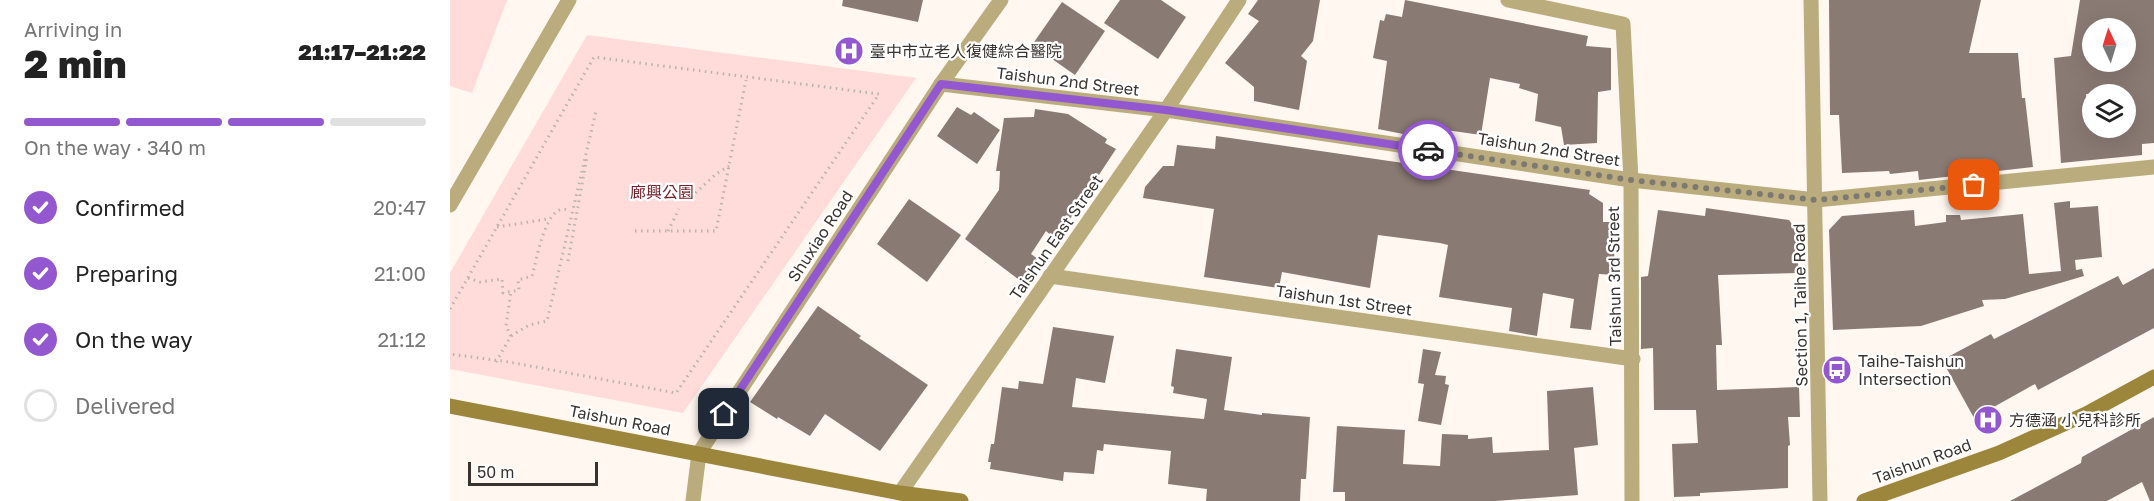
<!DOCTYPE html>
<meta charset="utf-8">
<style>
:root{--surface:#fff;--page:#f6f6f6;--text:#222;--muted:#767676;--line:#e0e0e0;--accent:#9358cf}
body{margin:0;font-family:"Golos Text","Noto Sans TC",sans-serif;background:var(--page);color:var(--text);height:100vh;display:flex;flex-direction:column;font-size:22px;white-space:nowrap}
*{box-sizing:border-box;margin:0}
p{font-size:20px;color:var(--muted)}
.icon{flex:none;width:33px;height:33px;fill:none;stroke:currentColor;stroke-width:2;stroke-linecap:round;stroke-linejoin:round}
.map{position:relative;flex:1;overflow:hidden}
.side{display:flex;flex-direction:column;background:var(--surface);width:450px}
.side>*{flex:none}
.needle{width:39px;rotate:356deg}
.fabs{position:absolute;left:1632px;top:18px;display:grid;gap:12px}
.fabs a{display:grid;place-items:center;width:54px;height:54px;border-radius:50%;background:var(--surface);box-shadow:0 6px 24px #0002;font-size:30px}
.scale{position:absolute;left:18px;bottom:15px;width:130px;box-sizing:border-box;padding-left:6px;border:3px solid #38332e;border-top:0;font-size:16px;line-height:21px;white-space:nowrap;color:#38332e;-webkit-text-stroke:4px #fff;paint-order:stroke}
.pin{position:absolute;display:grid;place-items:center;width:51px;height:51px;color:#fff;margin:-26px;border-radius:12px;box-shadow:0 3px 9px #0006}
.courier{position:absolute;display:grid;place-items:center;width:60px;height:60px;margin:-30px;border:4px solid #9358cf;border-radius:50%;background:#fff;color:#222;box-shadow:0 2px 8px #0007}
.head em{font-style:normal;font-weight:800}
.head div{display:flex;flex-direction:column-reverse}
.head{display:flex;align-items:center;justify-content:space-between;height:102px;padding:0 24px}
h1{font-size:39px;font-weight:800;line-height:45px}
.bar{display:grid;grid-template-columns:repeat(4,1fr);gap:9px 6px;align-content:center;height:72px;padding:0 24px}
.bar i{height:8px;border-radius:4px;background:var(--line)}
.bar .selected{background:var(--accent)}
.bar p{grid-column:span 4}
ol{padding:0 24px;list-style:none}
li{display:flex;align-items:center;gap:18px;height:66px}
li p{margin-inline-start:auto}
li .icon{padding:6px;border-radius:50%;background:var(--accent);color:#fff;stroke-width:4}
li:last-child{color:var(--muted)}
li i{width:33px;height:33px;border:3px solid var(--line);border-radius:50%}
main{display:flex;flex:1;min-height:0}
.map>svg:first-child{display:block}
.green{fill:#ffdbda}
.building{fill:#8a7a74;fill-rule:evenodd}
.lines{fill:none;stroke-linecap:round;stroke-linejoin:round}
.path{stroke:#bab3ad;stroke-width:3;stroke-dasharray:1.5 4.5;stroke-linecap:butt}
.street{stroke:#baac7d;stroke-width:15}
.secondary{stroke:#9b863b;stroke-width:15}
.done{stroke:#7e7872;stroke-width:6;stroke-dasharray:0 10.8}
.route{stroke:#9358cf;stroke-width:8}
.labels{text-anchor:middle;dominant-baseline:central;stroke-width:4.5;stroke-linejoin:round;paint-order:stroke}
.poi-label{font-size:16px;fill:#38332e;stroke:#fff;text-anchor:start}
.street-label{font-size:16px;fill:#38332e;stroke:#fff}
.park-label{font-size:16px;fill:#74222a;stroke:#fff}
</style>
<main>
<section class="side">
<div class="head"><div><h1>2 min</h1><p>Arriving in</p></div><em>21:17–21:22</em></div>
<div class="bar"><i class="selected"></i><i class="selected"></i><i class="selected"></i><i></i><p>On the way · 340 m</p></div>
<ol>
<li><svg class="icon" aria-label="check" viewBox="0 0 24 24"><path d="M5 12l5 5 9-10"/></svg>Confirmed<p>20:47</p></li>
<li><svg class="icon" aria-label="check" viewBox="0 0 24 24"><path d="M5 12l5 5 9-10"/></svg>Preparing<p>21:00</p></li>
<li><svg class="icon" aria-label="check" viewBox="0 0 24 24"><path d="M5 12l5 5 9-10"/></svg>On the way<p>21:12</p></li>
<li><i></i>Delivered</li>
</ol>
</section>
<div class="map">
<svg width="1704" height="501" viewBox="0 0 1704 501">
<rect width="100%" height="100%" fill="#fff7f0"/>
<g class="green">
<polygon points="0,0 57,0 22,93 0,86"/>
<polygon points="137,35 466,78 233,413 0,369 0,273"/>
</g>
<g class="building">
<polygon points="393,0 473,0 468,22 392,6"/>
<polygon points="670,0 711,0 736,17 708,59 654,23"/>
<polygon points="808,0 870,0 863,41 851,56 857,61 849,110 804,101 804,87 775,63 809,21 798,14"/>
<polygon points="955,0 1138,36 1136,46 1161,48 1161,90 1148,92 1147,143 1114,145 1111,127 1085,121 1088,94 1069,88 1070,84 1040,78 1031,135 975,127 973,138 928,129 937,61 923,58 930,20 934,21 936,14 952,17"/>
<polygon points="1379,0 1531,0 1519,53 1568,53 1572,98 1575,98 1583,167 1469,180 1468,171 1440,174 1439,171 1392,173 1389,115 1380,115"/>
<path d="M1630,0H1704V143L1692,144V155L1611,163L1604,58L1621,56ZM1642,28H1676V62H1642ZM1636,94H1676V128H1640Z"/>
<polygon points="612,2 655,31 625,75 582,45"/>
<polygon points="507,107 521,115 524,112 550,130 527,164 487,136"/>
<polygon points="585,109 618,114 657,139 655,143 666,149 606,240 596,231 581,254 592,262 576,285 515,239 549,190 550,171 546,171 554,118 584,117"/>
<polygon points="766,136 1140,190 1139,194 1153,203 1153,222 1163,222 1165,275 1149,274 1141,330 1120,328 1124,299 1093,293 1087,336 1059,331 1062,308 989,297 998,245 990,243 928,235 920,288 832,272 829,288 754,277 764,209 693,198 695,187 713,166 724,166 727,145 765,149"/>
<polygon points="459,199 511,235 477,282 427,244"/>
<polygon points="1620,201 1620,208 1648,206 1652,257 1625,260 1626,270 1632,269 1634,276 1555,299 1532,300 1534,306 1471,326 1383,330 1379,230 1392,216 1464,210 1465,226 1496,222 1496,215 1510,215 1511,220 1573,214 1579,274 1611,271 1604,203"/>
<polygon points="1256,208 1339,220 1348,233 1348,273 1268,275 1272,345 1266,345 1267,390 1349,387 1350,417 1338,417 1340,445 1338,446 1338,488 1250,493 1250,496 1224,497 1222,444 1248,443 1246,410 1204,410 1203,348 1191,349 1191,277 1198,276 1208,210 1255,216"/>
<polygon points="1704,268 1704,328 1588,390 1585,384 1524,418 1492,360 1541,334 1544,339 1668,276 1673,285"/>
<polygon points="368,306 411,336 409,338 478,385 430,451 375,414 360,436 328,417 327,419 300,402"/>
<polygon points="603,327 664,336 655,383 626,378 622,407 754,419 757,399 723,393 724,387 721,386 726,349 782,357 774,410 812,415 812,413 860,417 856,479 851,479 850,501 756,501 757,489 718,484 721,451 654,444 653,451 647,450 644,474 614,472 613,481 540,469 541,462 538,462 541,444 544,444 552,387 568,389 569,381 593,384"/>
<polygon points="973,349 991,352 985,375 996,376 995,384 999,385 991,425 968,421 974,384 968,383"/>
<polygon points="1143,387 1148,445 1124,448 1128,495 1045,501 895,501 895,492 883,492 887,426 955,430 953,464 990,466 992,434 1018,435 1018,439 1042,437 1043,453 1099,450 1097,391"/>
<polygon points="1704,417 1704,501 1700,501 1692,482 1657,501 1560,501 1631,463 1632,457"/>
</g>
<g class="lines">
<g class="path">
<polyline points="241,197 266,174 279,166"/>
<polyline points="47,227 98,219"/>
<polyline points="185,231 266,231 296,80"/>
<polyline points="218,231 229,209"/>
<polyline points="118,261 137,157"/>
<path d="M18,278L30,282L52,279L53,293L69,290L68,280L82,276C87,260 96,198 120,211"/>
<polyline points="0,309 144,57 429,94 226,393 59,362 0,354"/>
<polyline points="61,336 79,325 97,321 146,111"/>
<polyline points="46,362 61,336 56,326 61,291"/>
</g>
<g class="street">
<polyline points="1058,0 1173,24 1181,180 1182,501"/>
<polyline points="1361,0 1370,501"/>
<polyline points="491,84 716,110 1181,180 1366,200 1704,167"/>
<polyline points="0,205 119,0"/>
<polyline points="600,276 1183,359"/>
<polyline points="450,493 716,110 789,0"/>
<polyline points="243,501 249,453 491,84 551,0"/>
</g>
<g class="secondary">
<polyline points="0,406 450,493 511,501"/>
<polyline points="1414,501 1549,453 1636,414 1704,377"/>
</g>
</g>
<g class="lines">
<polyline class="done" points="978,150 1181,180 1366,200 1524,185"/>
<polyline class="route" points="274,414 491,84 716,110 978,150"/>
</g>
<defs>
<g id="hospital-disc" transform="scale(1.5)"><circle r="9.5" fill="#9358cf" stroke="#fff"/><path d="M-5-5h3v3.5h4V-5h3V5h-3V1.5h-4V5h-3Z" fill="#fff"/></g>
<g id="bus-disc" transform="scale(1.5)"><circle r="9.5" fill="#9358cf" stroke="#fff"/><path d="M-5-6H5V4H4V6H2V4H-2V6H-4V4H-5ZM-3.5-4V0h7V-4ZM-3.5 1.2v1.5H-2V1.2ZM2 1.2v1.5H3.5V1.2Z" fill="#fff"/></g>
</defs>
<g fill-rule="evenodd">
<use href="#hospital-disc" x="399" y="51"/>
<use href="#bus-disc" x="1387" y="370"/>
<use href="#hospital-disc" x="1538" y="420"/>
</g>
<g class="labels">
<g class="poi-label">
<text x="420" y="51">臺中市立老人復健綜合醫院</text>
<text x="1408" y="361">Taihe-Taishun<tspan x="1408" dy="18">Intersection</tspan></text>
<text x="1559" y="420">方德涵 小兒科診所</text>
</g>
<g class="street-label">
<text transform="translate(618 81) rotate(7)">Taishun 2nd Street</text>
<text transform="translate(1099 149) rotate(9)">Taishun 2nd Street</text>
<text transform="translate(370 236) rotate(-57)">Shuxiao Road</text>
<text transform="translate(606 237) rotate(-55)">Taishun East Street</text>
<text transform="translate(1164 276) rotate(-91)">Taishun 3rd Street</text>
<text transform="translate(894 300) rotate(8)">Taishun 1st Street</text>
<text transform="translate(1350 305) rotate(-91)">Section 1, Taihe Road</text>
<text transform="translate(170 420) rotate(11)">Taishun Road</text>
<text transform="translate(1472 461) rotate(-20)">Taishun Road</text>
</g>
<g class="park-label">
<text x="212" y="192">廊興公園</text>
</g>
</g>
</svg>
<div class="fabs">
<a><svg class="needle" viewBox="-14 -14 28 28"><path d="M0-13l5 13h-10z" fill="#e53935"/><path d="M0 13l5-13h-10z" fill="#767676"/></svg></a>
<a><svg class="icon" aria-label="layers" viewBox="0 0 24 24"><path d="M12 4l9 5-9 5-9-5zM3 14l9 5 9-5"/></svg></a>
</div>
<div class="scale">50 m</div>
<div class="pin" style="left:1524px;top:185px;background:#ea580c"><svg class="icon" aria-label="bag" viewBox="0 0 24 24"><path d="M5 8h14l-1 12H6zM9 8a3 3 0 0 1 6 0"/></svg></div>
<div class="pin" style="left:274px;top:414px;background:#1f2937"><svg class="icon" aria-label="home" viewBox="0 0 24 24"><path d="M3 11l9-7 9 7M6 9v11h12V9"/></svg></div>
<div class="courier" style="left:978px;top:150px"><svg class="icon" aria-label="car" viewBox="0 0 24 24"><path d="M5 17H2v-5l4-1 3-4h7l3 4 3 1v5h-3M9 17h6M6 11h13"/><circle cx="7" cy="17" r="2"/><circle cx="17" cy="17" r="2"/></svg></div>
</div>
</main>
